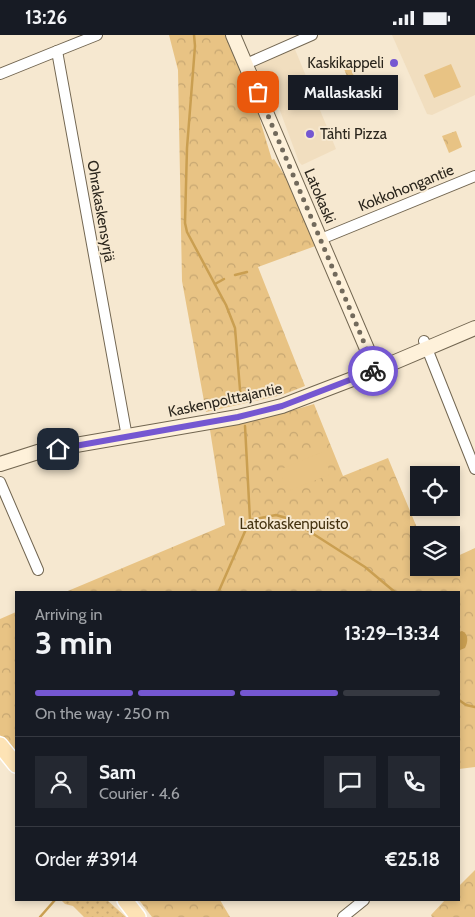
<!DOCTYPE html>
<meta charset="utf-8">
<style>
:root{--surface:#171b24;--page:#242831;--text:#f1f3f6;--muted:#9ea1a6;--line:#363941;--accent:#7557d1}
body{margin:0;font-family:Cabin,sans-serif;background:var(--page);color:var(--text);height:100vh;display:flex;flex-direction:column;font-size:19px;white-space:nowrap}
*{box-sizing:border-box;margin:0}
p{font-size:16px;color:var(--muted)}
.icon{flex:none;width:28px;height:28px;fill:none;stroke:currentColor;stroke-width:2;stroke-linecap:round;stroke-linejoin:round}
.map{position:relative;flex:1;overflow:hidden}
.panel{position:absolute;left:15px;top:556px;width:445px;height:310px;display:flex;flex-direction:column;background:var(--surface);border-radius:0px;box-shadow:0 2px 8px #0003}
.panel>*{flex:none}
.fabs{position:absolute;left:410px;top:431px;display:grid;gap:10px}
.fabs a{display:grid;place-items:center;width:50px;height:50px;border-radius:0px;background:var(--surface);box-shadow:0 2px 8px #0003;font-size:25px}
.pin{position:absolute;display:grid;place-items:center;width:42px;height:42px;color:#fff;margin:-21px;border-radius:10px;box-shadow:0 2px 8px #0006}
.courier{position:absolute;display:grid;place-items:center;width:50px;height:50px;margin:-25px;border:4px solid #7557d1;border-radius:50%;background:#fff;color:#222;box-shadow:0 1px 6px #0007}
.bubble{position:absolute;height:35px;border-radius:0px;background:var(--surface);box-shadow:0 2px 8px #0003;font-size:16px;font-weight:700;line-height:35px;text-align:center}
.head em{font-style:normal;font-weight:700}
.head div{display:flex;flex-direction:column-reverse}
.head{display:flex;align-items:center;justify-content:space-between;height:85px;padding:0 20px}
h1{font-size:32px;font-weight:700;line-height:38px}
.bar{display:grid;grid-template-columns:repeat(4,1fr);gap:8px 5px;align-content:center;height:60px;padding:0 20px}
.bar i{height:6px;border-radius:4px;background:var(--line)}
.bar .current{background:var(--accent)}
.bar p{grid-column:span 4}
.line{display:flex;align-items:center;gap:12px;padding:0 20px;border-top:1px solid var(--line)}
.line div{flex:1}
.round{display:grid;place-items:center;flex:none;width:52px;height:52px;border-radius:0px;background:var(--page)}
.status{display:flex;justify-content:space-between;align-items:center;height:35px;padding:0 25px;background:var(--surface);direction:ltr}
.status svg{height:14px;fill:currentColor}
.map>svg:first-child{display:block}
.built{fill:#f1debf}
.grass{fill:url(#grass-dots)}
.forest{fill:url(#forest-crowns)}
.pitch{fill:#e8c384}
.water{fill:#ca9f51}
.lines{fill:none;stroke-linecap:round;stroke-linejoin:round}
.stream{stroke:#ca9f51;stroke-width:2.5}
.street-casing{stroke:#726651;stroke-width:12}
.secondary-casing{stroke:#726651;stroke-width:16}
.primary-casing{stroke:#fff;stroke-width:18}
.street{stroke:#fff;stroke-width:10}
.secondary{stroke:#fef1da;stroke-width:14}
.primary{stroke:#fde3b5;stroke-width:15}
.done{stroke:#726a5c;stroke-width:5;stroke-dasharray:0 9}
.route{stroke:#7557d1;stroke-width:6}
.poi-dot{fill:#7557d1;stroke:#f6e8d0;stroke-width:2}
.labels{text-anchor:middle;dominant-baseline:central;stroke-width:4;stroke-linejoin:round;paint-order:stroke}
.poi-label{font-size:15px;fill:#2b261d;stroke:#f6e8d0;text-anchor:end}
.street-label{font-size:15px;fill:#2b261d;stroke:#f6e8d0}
.park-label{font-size:15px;fill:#453311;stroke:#f6e8d0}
</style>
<div class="status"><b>13:26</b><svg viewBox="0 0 49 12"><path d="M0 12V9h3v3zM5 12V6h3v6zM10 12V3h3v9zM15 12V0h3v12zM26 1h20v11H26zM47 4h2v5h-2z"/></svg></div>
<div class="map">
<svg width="475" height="882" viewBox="0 0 475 882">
<defs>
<pattern id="grass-dots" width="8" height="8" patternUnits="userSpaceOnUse" patternTransform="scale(1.25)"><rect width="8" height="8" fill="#e8c384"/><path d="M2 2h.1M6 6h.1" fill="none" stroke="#c7a772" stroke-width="1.8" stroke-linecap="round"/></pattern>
<pattern id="forest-crowns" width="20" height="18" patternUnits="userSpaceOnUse" patternTransform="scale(1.25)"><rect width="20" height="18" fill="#e8c384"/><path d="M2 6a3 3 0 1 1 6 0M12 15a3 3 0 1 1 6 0" fill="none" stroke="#c7a772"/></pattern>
</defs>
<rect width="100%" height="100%" fill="#f6e8d0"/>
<g class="built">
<polygon points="392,0 475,0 475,60 432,80 427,79"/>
<polygon points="294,12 336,114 302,130 299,127 279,73 266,57 255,30"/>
</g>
<polygon class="grass" points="61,865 107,865 126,882 84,882 73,871 65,869"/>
<g class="forest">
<polygon points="169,0 227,0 263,83 260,85 272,125 274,124 285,141 288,139 318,210 258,232 305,351 282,360 206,377 182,246 178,35"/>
<polygon points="349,28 355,44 349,47 343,31"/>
<polygon points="375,40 377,42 381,40 388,45 390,44 396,58 373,67 367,53 375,49 371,44"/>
<polygon points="456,96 462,112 449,118 442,101"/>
<polygon points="314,369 343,441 388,423 420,500 419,500 419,532 451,532 451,524 475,513 475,732 459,734 459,558 63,558 225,490 210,395 263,382 282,376 283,378"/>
<polygon points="16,577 16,720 0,700 0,584"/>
<polygon points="475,835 475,882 432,882 431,880 445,865 459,865 459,851"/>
<polygon points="139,865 220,865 230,882 152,882"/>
</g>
<g class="pitch">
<polygon points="451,29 461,52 434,63 424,40"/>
<polygon points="322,417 331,439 288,456 279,435"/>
</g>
<path class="water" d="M462,596C469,599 468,607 465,613L460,615L459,614V597Z"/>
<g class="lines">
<g class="stream">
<polyline points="194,0 195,11 187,113 185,188 187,197 226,270 235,293 241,367"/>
<polyline points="235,240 247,237"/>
<polyline points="215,249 224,244"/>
<polyline points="250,485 276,480 290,484 365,532 396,558"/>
<polyline points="218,558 250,485 245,391"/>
<polyline points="459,665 466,670 475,672"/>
<polyline points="40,882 55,865"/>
</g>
<g class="street-casing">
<g id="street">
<polyline points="57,16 97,0"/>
<polyline points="246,29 312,0"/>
<polyline points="0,39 57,16 127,402"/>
<polyline points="321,204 475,141"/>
<polyline points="424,306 475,434"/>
<polyline points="0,447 38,535"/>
<polyline points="343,882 364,865"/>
</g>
</g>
<g class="secondary-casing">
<g id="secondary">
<polyline points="233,0 376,335"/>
<polyline points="0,429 41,416 238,382 282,371 376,335 475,293"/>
</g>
</g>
<g class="primary-casing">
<g id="primary">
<polyline points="0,710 16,730"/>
<polyline points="125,865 138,882"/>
</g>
</g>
<use href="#street" class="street"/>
<use href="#secondary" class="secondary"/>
<use href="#primary" class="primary"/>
</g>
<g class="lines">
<polyline class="done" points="258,57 371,324 376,335 373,336"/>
<polyline class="route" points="58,414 238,382 282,371 373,336"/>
</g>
<g class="poi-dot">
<circle cx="394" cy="28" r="5"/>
<circle cx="310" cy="99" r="5"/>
</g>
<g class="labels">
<g class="poi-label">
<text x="384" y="28">Kaskikappeli</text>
<text x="320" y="99" text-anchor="start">Tähti Pizza</text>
</g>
<g class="street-label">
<text transform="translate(406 153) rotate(-22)">Kokkohongantie</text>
<text transform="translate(320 161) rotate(67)">Latokaski</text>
<text transform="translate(101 176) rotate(80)">Ohrakaskensyrjä</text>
<text transform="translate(225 365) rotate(-12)">Kaskenpolttajantie</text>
</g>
<g class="park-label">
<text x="294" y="489">Latokaskenpuisto</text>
</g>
</g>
</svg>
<div class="fabs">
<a><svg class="icon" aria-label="locate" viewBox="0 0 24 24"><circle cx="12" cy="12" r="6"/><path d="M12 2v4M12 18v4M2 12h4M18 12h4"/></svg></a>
<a><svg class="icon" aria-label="layers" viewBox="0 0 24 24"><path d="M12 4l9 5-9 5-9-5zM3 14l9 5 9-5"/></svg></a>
</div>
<div class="pin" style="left:258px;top:57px;background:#ea580c"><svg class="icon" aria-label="bag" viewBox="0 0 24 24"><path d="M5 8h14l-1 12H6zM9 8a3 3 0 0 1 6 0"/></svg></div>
<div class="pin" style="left:58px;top:414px;background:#1f2937"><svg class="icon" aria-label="home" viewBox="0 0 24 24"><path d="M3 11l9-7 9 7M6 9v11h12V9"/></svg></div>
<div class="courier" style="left:373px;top:336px"><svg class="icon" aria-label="bike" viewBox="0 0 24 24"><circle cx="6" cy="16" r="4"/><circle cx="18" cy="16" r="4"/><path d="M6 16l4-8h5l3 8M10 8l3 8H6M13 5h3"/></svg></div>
<div class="bubble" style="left:288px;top:40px;width:110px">Mallaskaski</div>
<section class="panel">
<div class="head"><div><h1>3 min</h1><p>Arriving in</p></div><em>13:29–13:34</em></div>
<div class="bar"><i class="current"></i><i class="current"></i><i class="current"></i><i></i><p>On the way · 250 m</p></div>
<div class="line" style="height:90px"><a class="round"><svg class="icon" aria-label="person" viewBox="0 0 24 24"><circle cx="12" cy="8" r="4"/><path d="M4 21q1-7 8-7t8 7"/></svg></a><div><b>Sam</b><p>Courier · 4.6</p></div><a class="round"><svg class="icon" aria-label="chat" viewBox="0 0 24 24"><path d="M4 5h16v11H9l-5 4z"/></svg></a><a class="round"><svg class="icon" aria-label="phone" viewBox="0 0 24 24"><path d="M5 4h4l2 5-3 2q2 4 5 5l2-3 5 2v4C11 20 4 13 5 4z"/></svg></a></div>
<div class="line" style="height:65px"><div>Order #3914</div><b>€25.18</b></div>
</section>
</div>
